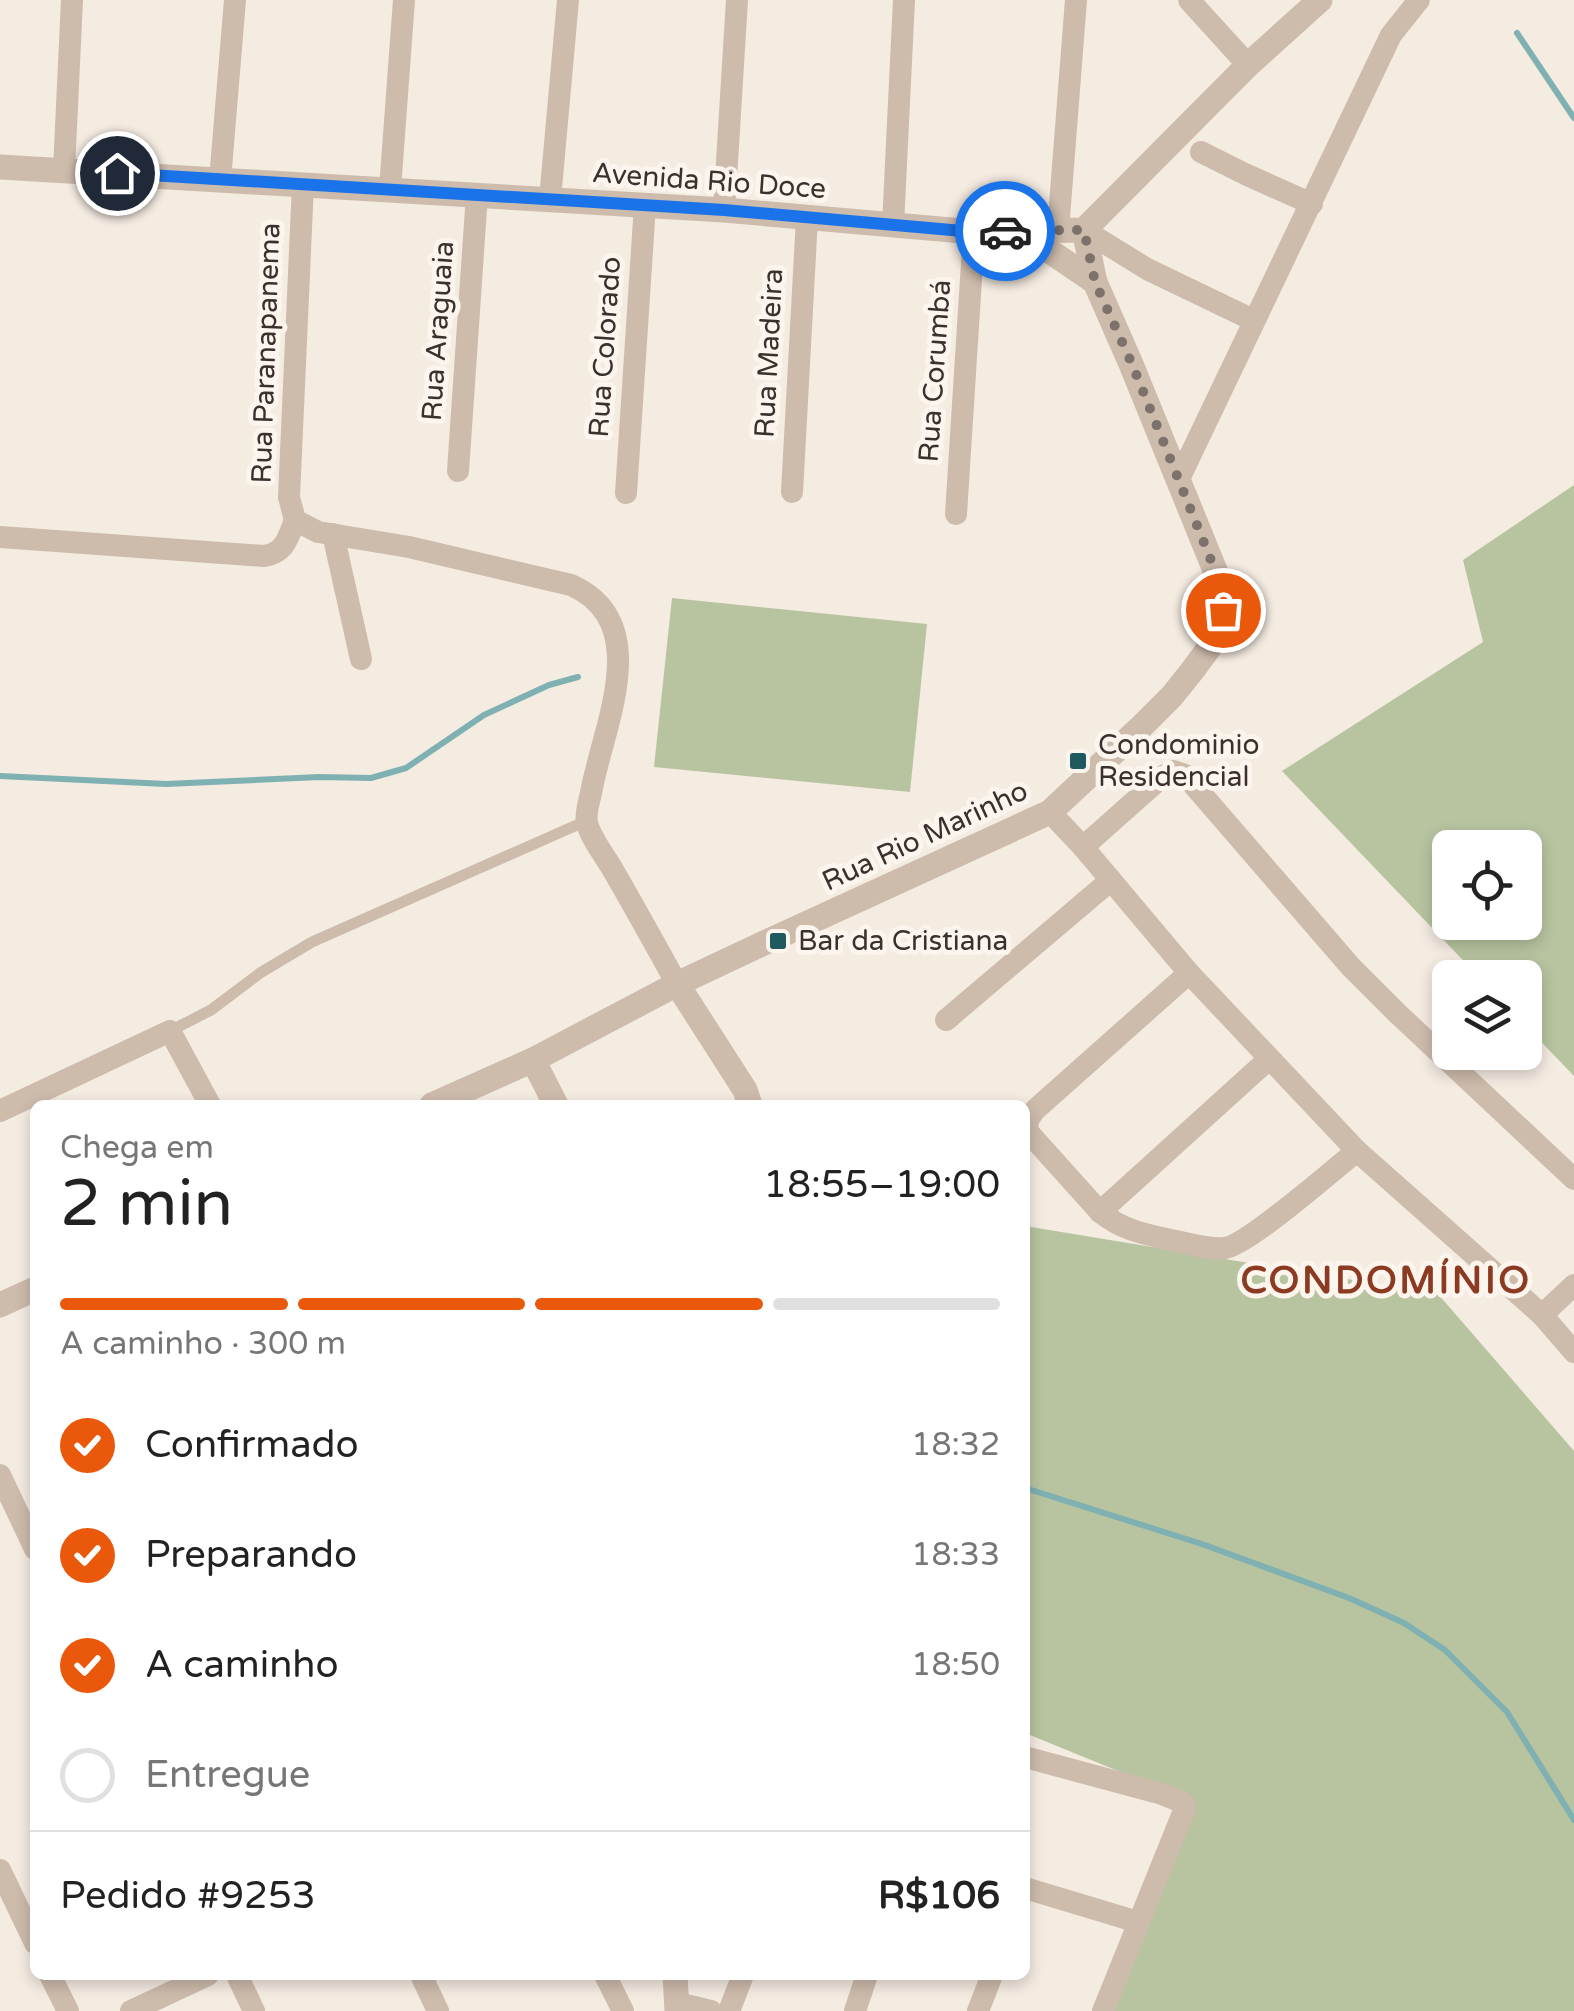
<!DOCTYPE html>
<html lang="pt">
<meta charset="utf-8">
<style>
:root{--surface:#fff;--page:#f2f2f2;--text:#222;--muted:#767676;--line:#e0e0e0;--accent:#ea580c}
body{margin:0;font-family:"Varela Round",sans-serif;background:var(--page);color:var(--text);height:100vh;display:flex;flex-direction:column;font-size:38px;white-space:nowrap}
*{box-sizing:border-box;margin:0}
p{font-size:32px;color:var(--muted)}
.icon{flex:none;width:55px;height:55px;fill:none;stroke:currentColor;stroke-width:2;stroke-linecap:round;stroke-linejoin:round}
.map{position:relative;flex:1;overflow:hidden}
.details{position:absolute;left:30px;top:1100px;width:1000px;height:880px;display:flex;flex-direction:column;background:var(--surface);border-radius:15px;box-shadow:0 5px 15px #0003}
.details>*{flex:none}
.fabs{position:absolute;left:1432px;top:830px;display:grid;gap:20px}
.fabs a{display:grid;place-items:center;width:110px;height:110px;border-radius:15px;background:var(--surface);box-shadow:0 5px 15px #0003;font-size:50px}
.pin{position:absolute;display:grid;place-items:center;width:85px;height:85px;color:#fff;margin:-42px;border:5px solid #fff;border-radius:50%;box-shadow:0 2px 10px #0007}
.courier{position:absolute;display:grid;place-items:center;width:100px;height:100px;margin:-50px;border:8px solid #1a73e8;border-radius:50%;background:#fff;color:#222;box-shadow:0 2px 12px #0007}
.summary em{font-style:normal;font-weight:600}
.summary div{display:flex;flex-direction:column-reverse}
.summary{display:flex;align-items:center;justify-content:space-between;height:170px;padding:0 30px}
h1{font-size:65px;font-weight:600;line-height:75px}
.bar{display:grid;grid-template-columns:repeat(4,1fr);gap:15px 10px;align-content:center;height:120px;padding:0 30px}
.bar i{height:12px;border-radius:8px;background:var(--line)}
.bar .active{background:var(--accent)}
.bar p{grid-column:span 4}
.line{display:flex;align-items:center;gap:25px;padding:0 30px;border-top:2px solid var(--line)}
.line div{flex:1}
ol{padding:0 30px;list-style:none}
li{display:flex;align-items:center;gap:30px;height:110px}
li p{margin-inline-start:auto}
li .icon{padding:10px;border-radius:50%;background:var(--accent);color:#fff;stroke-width:4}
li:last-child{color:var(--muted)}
li i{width:55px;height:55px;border:5px solid var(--line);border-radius:50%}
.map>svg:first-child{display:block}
.green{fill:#b8c4a0;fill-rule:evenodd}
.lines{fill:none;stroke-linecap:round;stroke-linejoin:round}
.stream{stroke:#7fb0b2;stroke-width:6}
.service{stroke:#cdbbac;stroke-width:11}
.minor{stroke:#cdbbac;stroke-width:22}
.tertiary{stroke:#cdbbac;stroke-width:25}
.done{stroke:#7c716b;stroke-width:10;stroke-dasharray:0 18}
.route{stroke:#1a73e8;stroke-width:12}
.poi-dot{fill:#1f5a5e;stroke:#fbf5ee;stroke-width:4}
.labels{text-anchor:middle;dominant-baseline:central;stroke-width:10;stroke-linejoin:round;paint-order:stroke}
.street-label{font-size:28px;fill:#3b302b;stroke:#fbf5ee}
.poi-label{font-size:28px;fill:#3b302b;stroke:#fbf5ee;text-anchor:start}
.district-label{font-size:38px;font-weight:bold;letter-spacing:2.5px;fill:#8c3b22;stroke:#fbf5ee}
</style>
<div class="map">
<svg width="1574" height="2011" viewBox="0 0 1574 2011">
<rect width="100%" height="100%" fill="#f4ebe1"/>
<g class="green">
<path d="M1574,485V1076L1525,1025V978L1479,977L1282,771L1483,642L1463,560ZM1450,848H1525V922H1450Z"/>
<polygon points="672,598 927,624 910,792 654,767"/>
<polygon points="1025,1226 1438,1294 1574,1451 1574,2011 1114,2011 1194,1802 1025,1733"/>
</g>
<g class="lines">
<g class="stream">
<polyline points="1517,33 1574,118"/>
<polyline points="0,776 166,784 319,777 371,778 406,768 484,715 549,685 578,677"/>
<polyline points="1025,1488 1202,1544 1349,1598 1404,1623 1445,1650 1507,1712 1574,1820"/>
</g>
<polyline class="service" points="170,1031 211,1010 260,973 312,942 586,821"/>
<g class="minor">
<polyline points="1189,0 1248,65"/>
<polyline points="1201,152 1245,174 1312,204"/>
<polyline points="64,170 72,0"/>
<polyline points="220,180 235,0"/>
<path d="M303,184L289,497L295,520L318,532L409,547L571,585C656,623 602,728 591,793C589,802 585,814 587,823C591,839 605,856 613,870C635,908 656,946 677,984"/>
<polyline points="390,189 404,0"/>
<polyline points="550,199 568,0"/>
<polyline points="724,210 737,0"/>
<polyline points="893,225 904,0"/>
<polyline points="1058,230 1076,0"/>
<polyline points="1084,230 1147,269 1253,320"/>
<polyline points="458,471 477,194"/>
<polyline points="1178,481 1391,35 1419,0"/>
<polyline points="792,492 807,218"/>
<polyline points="626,493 645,205"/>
<polyline points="956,514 974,232"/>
<polyline points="333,534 361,659"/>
<path d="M0,537L264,556C285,553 288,538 295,520"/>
<polyline points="1050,812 1083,847 1189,973 1357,1151 1542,1315 1574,1352"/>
<polyline points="1083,847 1163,776 1173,771 1185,775 1351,967 1397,1013 1574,1179"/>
<path d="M1189,973L1036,1109C1029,1117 1025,1123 1029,1133L1100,1212C1122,1230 1144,1234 1171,1240C1188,1243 1208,1250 1225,1248C1248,1245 1334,1169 1357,1151"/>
<polyline points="946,1020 1111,880"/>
<polyline points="0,1111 170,1031 210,1105"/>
<polyline points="1100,1212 1269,1059"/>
<polyline points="1542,1315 1574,1285"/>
<polyline points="0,1475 35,1549"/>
<polyline points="1025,1757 1162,1794 1182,1802 1185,1808 1103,2011"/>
<polyline points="0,1870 35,1943"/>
<polyline points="1025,1888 1138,1922"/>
<polyline points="50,1975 68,2011"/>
<polyline points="237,1975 254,2011"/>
<polyline points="421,1975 438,2011"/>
<polyline points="605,1975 623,2011"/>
<polyline points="677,2003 711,2011"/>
<polyline points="131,2011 208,1975"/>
<polyline points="729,2011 743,1975"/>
<polyline points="855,2011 867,1975"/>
<polyline points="978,2011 992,1975"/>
</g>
<g class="tertiary">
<polyline points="0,167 724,210 974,232 1084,230 1248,65 1320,0"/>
<polyline points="1020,231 1095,282"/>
<polyline points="677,984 745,1090 750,1105"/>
<polyline points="533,1060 556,1105"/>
<polyline points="432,1105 533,1060 677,984 762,944 1050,812 1140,728 1172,696 1192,671 1209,648 1220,627 1223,611 1223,590 1131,364 1095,282 1084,230"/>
<polyline points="0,1305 35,1289"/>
<polyline points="675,1975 677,2011"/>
</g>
</g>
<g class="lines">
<polyline class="done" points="1005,231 1084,230 1095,282 1132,364 1223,590 1223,610"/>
<polyline class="route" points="117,173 724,210 974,232 1005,231"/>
</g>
<g class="poi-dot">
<rect x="1068" y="751" width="20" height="20" rx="5"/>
<rect x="768" y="931" width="20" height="20" rx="5"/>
</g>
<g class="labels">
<g class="street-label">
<text transform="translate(709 181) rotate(4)">Avenida Rio Doce</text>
<text transform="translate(438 331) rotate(-86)">Rua Araguaia</text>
<text transform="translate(605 347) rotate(-86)">Rua Colorado</text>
<text transform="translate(266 353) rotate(-88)">Rua Paranapanema</text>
<text transform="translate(769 353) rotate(-87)">Rua Madeira</text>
<text transform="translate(935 371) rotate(-86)">Rua Corumbá</text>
<text transform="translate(925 836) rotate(-25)">Rua Rio Marinho</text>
</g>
<g class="poi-label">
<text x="1098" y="745">Condominio<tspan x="1098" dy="32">Residencial</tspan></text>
<text x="798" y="941">Bar da Cristiana</text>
</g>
<g class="district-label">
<text x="1386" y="1281">CONDOMÍNIO</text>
</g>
</g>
</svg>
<div class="fabs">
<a><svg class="icon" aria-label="locate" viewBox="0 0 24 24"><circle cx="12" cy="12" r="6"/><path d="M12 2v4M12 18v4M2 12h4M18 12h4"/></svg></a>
<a><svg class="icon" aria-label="layers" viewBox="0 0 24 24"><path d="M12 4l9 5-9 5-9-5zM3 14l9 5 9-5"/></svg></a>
</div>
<div class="pin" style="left:1223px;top:610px;background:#ea580c"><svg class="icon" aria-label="bag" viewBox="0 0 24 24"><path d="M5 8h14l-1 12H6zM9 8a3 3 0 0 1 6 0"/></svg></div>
<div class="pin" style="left:117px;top:173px;background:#1f2937"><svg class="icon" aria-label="home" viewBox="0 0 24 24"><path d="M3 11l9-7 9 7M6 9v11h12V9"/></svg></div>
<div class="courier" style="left:1005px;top:231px"><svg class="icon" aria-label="car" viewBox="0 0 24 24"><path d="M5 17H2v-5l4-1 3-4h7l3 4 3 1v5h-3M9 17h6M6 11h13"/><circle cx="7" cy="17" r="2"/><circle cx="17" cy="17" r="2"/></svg></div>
<section class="details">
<div class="summary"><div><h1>2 min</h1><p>Chega em</p></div><em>18:55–19:00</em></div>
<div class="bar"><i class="active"></i><i class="active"></i><i class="active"></i><i></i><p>A caminho · 300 m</p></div>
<ol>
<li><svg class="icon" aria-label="check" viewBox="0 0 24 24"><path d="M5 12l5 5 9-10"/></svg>Confirmado<p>18:32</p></li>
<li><svg class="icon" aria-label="check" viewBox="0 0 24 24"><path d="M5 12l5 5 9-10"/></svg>Preparando<p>18:33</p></li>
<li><svg class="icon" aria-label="check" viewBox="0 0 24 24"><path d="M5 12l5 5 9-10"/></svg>A caminho<p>18:50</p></li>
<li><i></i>Entregue</li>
</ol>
<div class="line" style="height:130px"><div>Pedido #9253</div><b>R$106</b></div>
</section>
</div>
